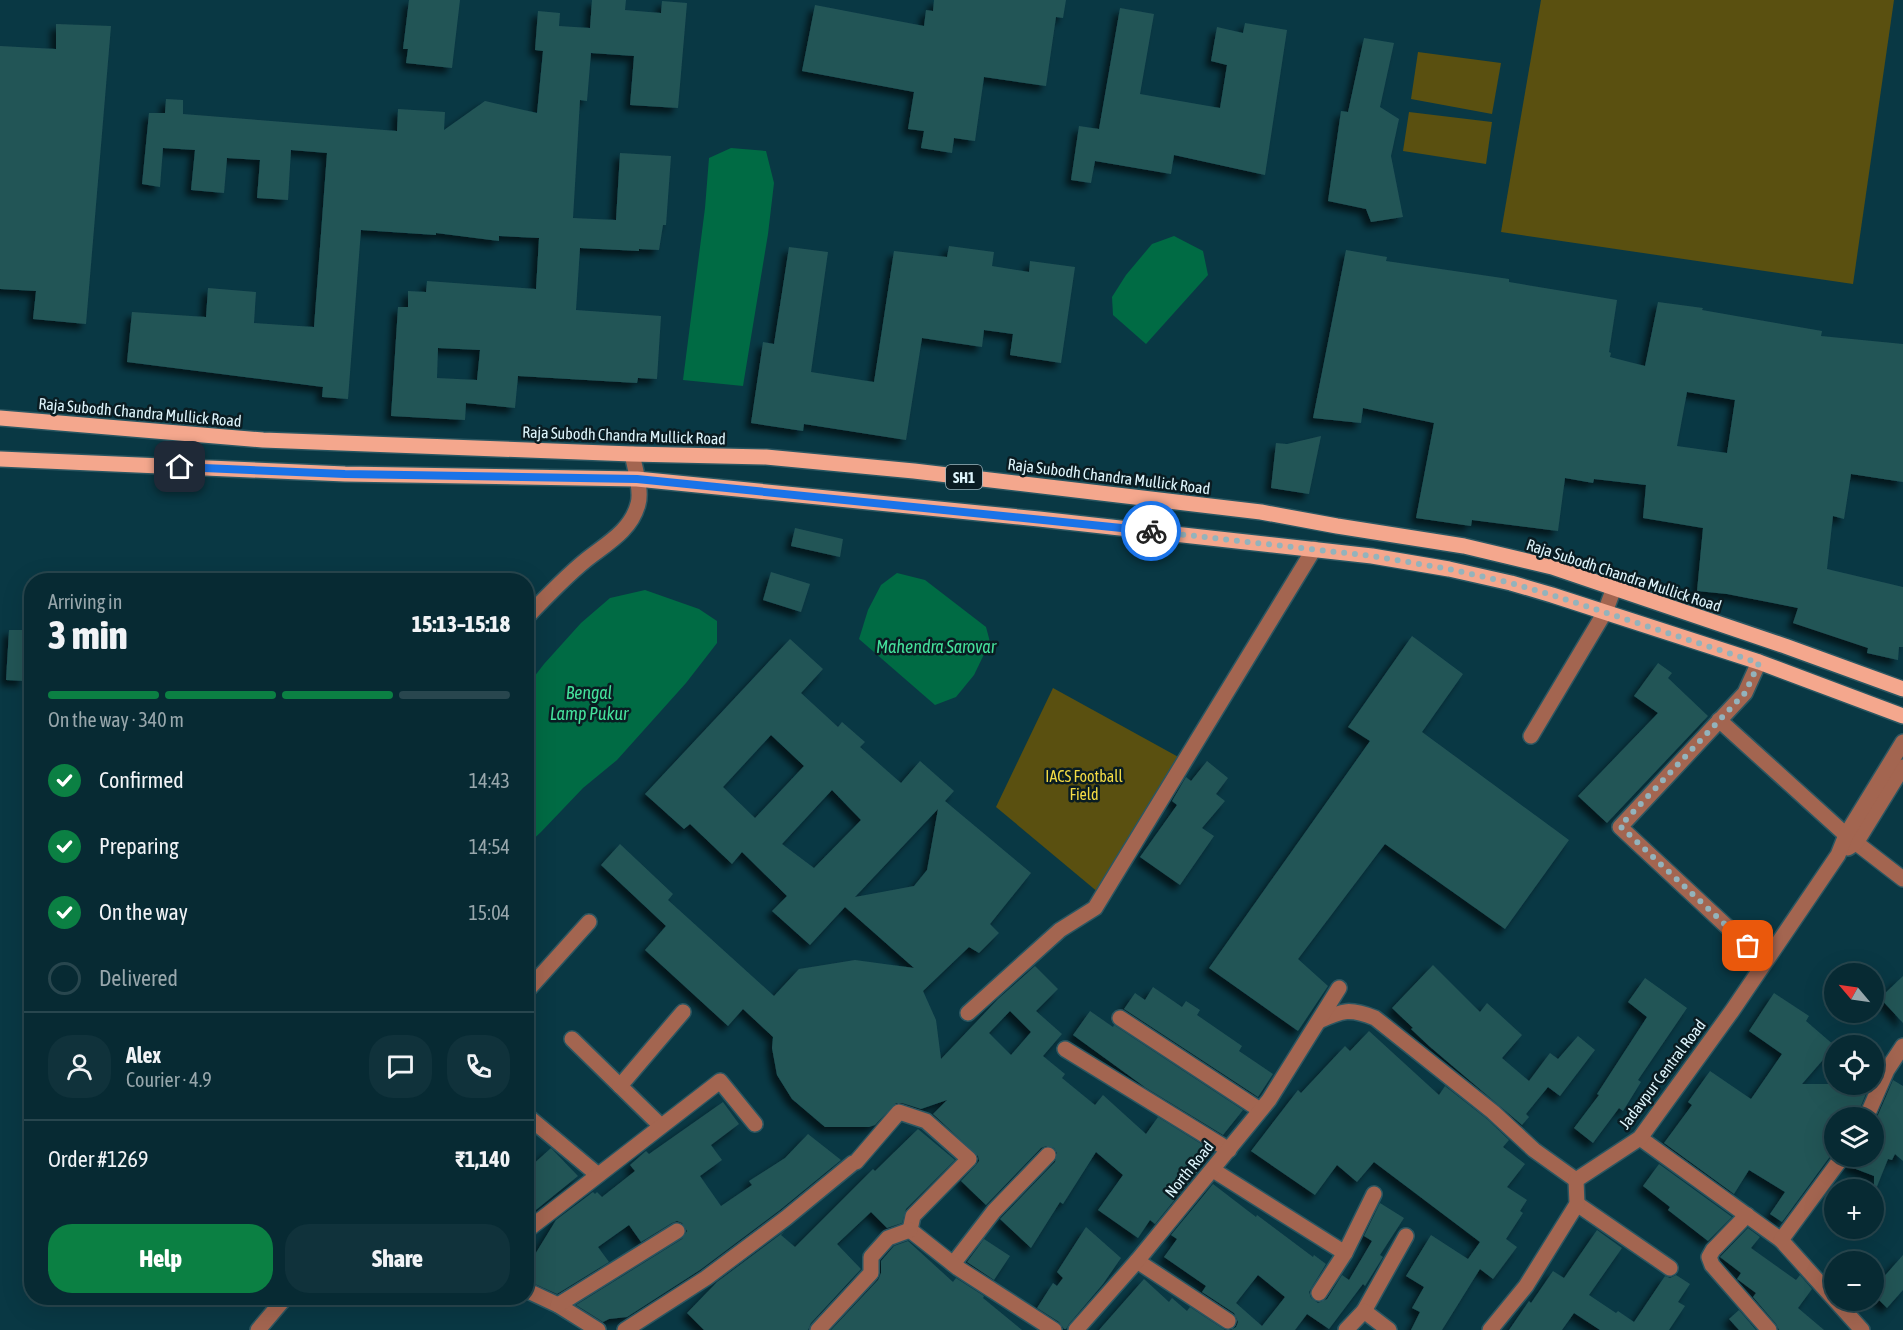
<!DOCTYPE html>
<meta charset="utf-8">
<style>
:root{--surface:#072a33;--page:#10323b;--text:#f1f3f6;--muted:#98a7ac;--line:#28464e;--accent:#0b8043}
body{margin:0;font-family:"Asap Condensed",sans-serif;background:var(--page);color:var(--text);height:100vh;display:flex;flex-direction:column;font-size:22px;white-space:nowrap}
*{box-sizing:border-box;margin:0}
p{font-size:20px;color:var(--muted)}
.icon{flex:none;width:33px;height:33px;fill:none;stroke:currentColor;stroke-width:2;stroke-linecap:round;stroke-linejoin:round}
.map{position:relative;flex:1;overflow:hidden}
.drawer{position:absolute;left:24px;top:573px;width:510px;height:732px;display:flex;flex-direction:column;background:var(--surface);border-radius:24px;box-shadow:0 6px 24px #0002,0 0 0 2px var(--line)}
.drawer>*{flex:none}
.needle{width:39px;rotate:299deg}
.buttons{position:absolute;left:1824px;top:963px;display:grid;gap:12px}
.buttons a{display:grid;place-items:center;width:60px;height:60px;border-radius:50%;background:var(--surface);box-shadow:0 6px 24px #0002,0 0 0 2px var(--line);font-size:30px}
.pin{position:absolute;display:grid;place-items:center;width:51px;height:51px;color:#fff;margin:-26px;border-radius:12px;box-shadow:0 3px 9px #0006}
.courier{position:absolute;display:grid;place-items:center;width:60px;height:60px;margin:-30px;border:4px solid #1a73e8;border-radius:50%;background:#fff;color:#222;box-shadow:0 2px 8px #0007}
.head em{font-style:normal;font-weight:800}
.head div{display:flex;flex-direction:column-reverse}
.head{display:flex;align-items:center;justify-content:space-between;height:102px;padding:0 24px}
h1{font-size:39px;font-weight:800;line-height:45px}
.bar{display:grid;grid-template-columns:repeat(4,1fr);gap:9px 6px;align-content:center;height:72px;padding:0 24px}
.bar i{height:8px;border-radius:4px;background:var(--line)}
.bar .active{background:var(--accent)}
.bar p{grid-column:span 4}
.line{display:flex;align-items:center;gap:15px;padding:0 24px;border-top:2px solid var(--line)}
.line div{flex:1}
.round{display:grid;place-items:center;flex:none;width:63px;height:63px;border-radius:24px;background:var(--page)}
ol{padding:0 24px;list-style:none}
li{display:flex;align-items:center;gap:18px;height:66px}
li p{margin-inline-start:auto}
li .icon{padding:6px;border-radius:50%;background:var(--accent);color:#fff;stroke-width:4}
li:last-child{color:var(--muted)}
li i{width:33px;height:33px;border:3px solid var(--line);border-radius:50%}
.primary-button{display:flex;gap:12px;margin-top:auto;padding:12px 24px}
.primary-button a{flex:1;height:69px;border-radius:24px;background:var(--accent);color:#fff;font-size:24px;font-weight:800;line-height:69px;text-align:center}
.primary-button a+a{background:var(--page);color:var(--text)}
.map>svg:first-child{display:block}
.green{fill:#5a5010}
.water{fill:#006b44}
.building{fill:#235457;fill-rule:evenodd;filter:url(#shadow)}
.lines{fill:none;stroke-linecap:round;stroke-linejoin:round}
.minor-casing{stroke:#2b5661;stroke-width:18}
.major-casing{stroke:#2b5661;stroke-width:18}
.minor{stroke:#a36550;stroke-width:15}
.major{stroke:#f4a78d;stroke-width:15}
.done{stroke:#93b3bc;stroke-width:6;stroke-dasharray:0 10.8}
.route{stroke:#1a73e8;stroke-width:8}
.labels{text-anchor:middle;dominant-baseline:central;stroke-width:5;stroke-linejoin:round;paint-order:stroke}
.shield{fill:#0a1c22;stroke:#9eb4bb;stroke-width:1.5}
.shield-label{font-size:15px;font-weight:bold;fill:#def5fc}
.street-label{font-size:16px;fill:#def5fc;stroke:#0a1c22}
.park-label{font-size:16px;fill:#f3db44;stroke:#0a1c22}
.water-label{font-size:18px;font-style:italic;fill:#44e19b;stroke:#0a1c22}
</style>
<div class="map">
<svg width="1903" height="1330" viewBox="0 0 1903 1330">
<defs>
<filter id="shadow"><feDropShadow dx="-5.5" dy="5.5" stdDeviation="3" flood-color="#0009"/></filter>
</defs>
<rect width="100%" height="100%" fill="#093844"/>
<g class="green">
<polygon points="1541,0 1894,0 1853,284 1501,232"/>
<polygon points="1418,52 1501,63 1492,114 1411,99"/>
<polygon points="1409,112 1492,122 1486,164 1403,151"/>
<polygon points="1053,688 1182,759 1099,893 996,807"/>
</g>
<g class="water">
<polygon points="731,148 766,151 774,183 768,234 743,386 683,380 705,208 709,158"/>
<polygon points="1174,236 1203,251 1208,275 1146,344 1113,315 1112,297 1126,275 1152,244"/>
<polygon points="897,573 925,580 986,627 990,642 974,675 956,697 935,705 859,639 868,610 881,585"/>
<polygon points="645,590 699,609 717,621 717,643 686,683 617,760 583,788 541,832 527,845 527,686 544,664 581,623 610,598"/>
</g>
<g class="building">
<polygon points="409,0 460,0 452,68 406,63 408,49 403,49"/>
<path d="M592,0H626L625,10L661,13L662,1L687,3L678,108L630,105L634,56L591,53L587,101L580,100L573,218L616,220L620,153L671,156L666,225H663L659,250L639,249V251L580,248L576,310L661,316L657,379L638,378L637,383L518,376L515,408L466,403L465,420L391,416L398,307H408V291L426,292L427,281L536,289L539,238L499,236V241L436,233V235L361,230L348,399L322,397L323,387L127,362L132,312L206,317L208,288L256,292L254,323L314,327L327,153L291,150L288,200L257,198L260,160L227,158L224,193L191,190L195,150L163,148L160,187L142,184L149,113H165L166,99L183,100V114L397,131L398,109L445,112L444,130L485,101L537,113L543,51L535,50L538,11L560,13L559,26L590,28ZM438,348L480,350L477,380L437,378Z"/>
<polygon points="934,0 1066,0 1063,18 1056,17 1046,86 984,77 975,141 954,138 952,153 921,148 924,131 908,129 914,92 802,71 815,5 924,26 926,10 933,11"/>
<polygon points="1120,8 1154,14 1140,94 1220,108 1227,65 1211,61 1217,27 1243,33 1245,23 1287,30 1265,175 1174,155 1171,174 1095,161 1091,183 1071,180 1079,126 1099,129"/>
<polygon points="56,24 111,26 86,324 33,319 36,291 0,289 0,46 56,49"/>
<polygon points="1364,38 1394,43 1380,107 1399,119 1391,156 1403,217 1371,222 1366,209 1328,201 1341,111 1348,112"/>
<polygon points="949,246 994,252 992,266 1029,272 1030,261 1075,267 1061,363 1010,355 1013,334 984,330 982,347 922,338 906,440 804,424 803,431 751,423 763,342 774,344 789,247 828,252 811,372 874,382 894,251 947,257"/>
<path d="M1346,250L1387,257L1386,261L1509,279V282L1617,300L1609,352L1611,353L1610,357L1645,366L1658,302L1703,308L1702,310L1822,331L1821,336L1903,344V482L1851,474L1844,519L1833,516L1827,569L1903,587V647H1899L1898,660L1867,653L1868,648L1793,623L1798,608L1727,594L1697,591L1703,528L1643,518L1646,485L1594,479L1593,483L1565,478L1558,531L1472,520L1471,526L1416,518L1434,423L1363,408L1361,423L1313,418ZM1687,392L1735,400L1727,453L1677,446Z"/>
<polygon points="1321,436 1309,494 1271,488 1276,443 1287,444"/>
<polygon points="795,528 843,539 840,557 791,546"/>
<polygon points="771,572 810,584 801,612 763,600"/>
<polygon points="9,630 28,630 24,681 6,680"/>
<polygon points="1412,636 1463,674 1422,732 1569,840 1505,929 1385,844 1298,959 1328,986 1298,1031 1209,968 1370,741 1348,727"/>
<path d="M790,639L823,669L801,693L838,727L842,722L865,742L860,747L901,783L920,761L954,791L945,801L1031,873L990,924L999,933L979,953L969,947L923,991L936,1020L941,1059L998,999L1035,966L1058,989L1036,1011L1062,1034L1043,1056L1065,1074L1062,1078L1095,1105L1103,1095L1146,1134L1158,1117L1211,1150L1196,1170L1198,1171L1155,1224L1150,1220L1138,1238L1098,1210L1123,1175L1096,1152L1063,1204L1060,1202L1031,1248L1000,1219L1055,1162L1057,1153L1054,1148L1046,1146L1041,1148L986,1205L961,1181L976,1165L979,1161L978,1156L933,1114L947,1100L921,1109L902,1103H896L875,1125L869,1127H825L792,1099L777,1075L772,1048L773,1037L743,1009L728,1026L645,950L666,926L601,865L620,844L673,894L668,900L774,996L799,969L855,960L914,968L845,907L810,945L772,911L787,896L742,852L732,864L690,824L684,829L645,794ZM771,735L804,766L755,818L723,787ZM832,790L861,820L814,868L782,844ZM938,809L927,870L914,886L855,897ZM1010,1011L1031,1032L1011,1055L989,1033Z"/>
<polygon points="1658,663 1672,673 1668,678 1708,716 1607,823 1578,796 1658,713 1634,696"/>
<polygon points="1207,761 1228,778 1216,794 1225,801 1202,828 1214,836 1180,885 1140,857 1177,805 1172,801 1186,777 1191,781"/>
<polygon points="1433,965 1480,1012 1487,1003 1522,1035 1502,1058 1529,1081 1550,1053 1558,1059 1578,1036 1595,1050 1560,1096 1548,1087 1526,1114 1529,1117 1522,1125 1429,1046 1411,1029 1413,1028 1392,1008"/>
<polygon points="1903,976 1903,1023 1880,998"/>
<polygon points="1645,978 1687,1008 1638,1080 1641,1082 1623,1111 1619,1108 1593,1143 1574,1128 1599,1095 1597,1094 1647,1017 1628,1002"/>
<polygon points="1153,987 1182,1007 1186,1001 1200,1010 1197,1015 1242,1046 1239,1051 1273,1074 1258,1097 1124,1009 1135,993 1145,1000"/>
<polygon points="1774,993 1809,1016 1806,1021 1835,1046 1802,1084 1870,1084 1856,1118 1834,1118 1834,1151 1782,1222 1770,1214 1785,1192 1749,1170 1734,1194 1664,1143 1692,1105 1688,1102 1710,1071 1751,1099 1782,1054 1749,1031"/>
<polygon points="1090,1011 1113,1027 1114,1025 1243,1110 1223,1135 1146,1088 1073,1035"/>
<polygon points="1369,1031 1439,1095 1445,1086 1487,1119 1509,1140 1503,1147 1525,1164 1507,1187 1527,1200 1520,1211 1523,1213 1506,1239 1517,1247 1493,1279 1480,1269 1442,1330 1411,1330 1420,1312 1412,1308 1424,1287 1406,1276 1431,1235 1468,1259 1480,1242 1374,1162 1357,1182 1337,1165 1315,1195 1251,1151 1298,1090 1301,1093 1345,1046 1350,1051"/>
<polygon points="1893,1080 1903,1086 1903,1161 1895,1154 1892,1160 1888,1159 1874,1194 1874,1176 1848,1166 1853,1156 1874,1156 1874,1124"/>
<polygon points="723,1102 739,1124 711,1145 722,1160 700,1176 721,1206 752,1185 749,1181 785,1158 808,1134 841,1160 780,1210 700,1270 627,1317 609,1319 603,1322 576,1305 682,1239 687,1231 682,1223 677,1221 672,1223 641,1242 629,1225 598,1247 609,1262 557,1294 526,1280 526,1269 556,1220 593,1192 595,1194 597,1192 602,1197 635,1171 630,1165 646,1151 649,1154"/>
<polygon points="918,1129 955,1160 906,1209 902,1223 887,1228 871,1212 837,1244 861,1269 811,1323 808,1330 704,1330 687,1313 717,1282 785,1231 781,1235 795,1247 873,1169 875,1171"/>
<polygon points="551,1148 578,1176 526,1218 526,1182 536,1174 530,1167"/>
<polygon points="1659,1164 1732,1217 1708,1241 1668,1210 1670,1207 1643,1186"/>
<path d="M1213,1184L1256,1217L1257,1215L1313,1257L1314,1255L1326,1264L1309,1292L1311,1298L1318,1303L1327,1299L1342,1275L1349,1280L1372,1241L1364,1236L1380,1203L1404,1218L1380,1255L1383,1257L1365,1286L1363,1284L1329,1329L1307,1314L1295,1330H1231L1236,1327L1238,1322L1234,1313L1202,1292L1206,1286L1164,1257L1177,1239L1171,1235ZM1258,1275L1285,1297L1262,1326L1236,1303Z"/>
<polygon points="1086,1227 1121,1258 1103,1284 1069,1324 1066,1329 1064,1329 1059,1322 1037,1308 1053,1283 1057,1286 1063,1278 1057,1272"/>
<polygon points="1748,1228 1760,1237 1751,1248 1796,1280 1800,1275 1812,1289 1798,1308 1824,1330 1779,1330 1776,1324 1753,1297 1756,1293 1737,1279 1741,1273 1720,1257"/>
<polygon points="1597,1230 1622,1248 1589,1295 1616,1313 1618,1311 1634,1322 1665,1276 1670,1278 1676,1275 1690,1284 1678,1302 1685,1306 1669,1330 1600,1330 1574,1313 1562,1330 1509,1330 1529,1301 1531,1303 1553,1271 1564,1278"/>
<polygon points="984,1239 1010,1256 994,1280 967,1262"/>
<polygon points="908,1241 953,1282 956,1278 984,1296 983,1298 1022,1330 831,1330 878,1280 881,1273 881,1261 894,1246"/>
<polygon points="1903,1255 1903,1290 1887,1308 1874,1295 1874,1288"/>
<polygon points="1144,1279 1169,1302 1172,1298 1187,1311 1190,1307 1225,1330 1099,1330"/>
<polygon points="1739,1310 1756,1330 1739,1330 1729,1319"/>
</g>
<g class="lines">
<g class="minor-casing">
<g id="minor">
<path d="M526,618C545,598 565,577 586,560C606,544 631,531 638,504C642,491 635,468 632,454"/>
<polyline points="1759,662 1745,693 1620,827 1764,961"/>
<polyline points="1719,720 1846,835 1903,879"/>
<polyline points="1531,736 1605,612 1614,588"/>
<polyline points="1848,848 1856,843 1903,767"/>
<polyline points="526,992 589,922"/>
<polyline points="968,1013 1060,930 1095,908 1314,549"/>
<polyline points="1120,1018 1260,1110"/>
<path d="M1319,1021C1343,1010 1350,1008 1375,1018L1493,1112L1534,1150L1576,1180"/>
<polyline points="572,1039 661,1126"/>
<polyline points="1065,1049 1229,1150"/>
<polyline points="620,1086 683,1012"/>
<polyline points="526,1115 598,1175"/>
<polyline points="1866,1118 1887,1070 1903,1046"/>
<polyline points="1640,1138 1781,1240"/>
<polyline points="1843,1156 1781,1240 1862,1330"/>
<polyline points="1213,1170 1345,1253"/>
<polyline points="1577,1204 1670,1268"/>
<polyline points="1747,1215 1713,1250 1709,1257 1712,1265 1769,1330"/>
<polyline points="526,1231 720,1081 755,1124"/>
<polyline points="1137,1261 1228,1321"/>
<polyline points="953,1264 994,1211 1048,1155"/>
<polyline points="526,1290 558,1305 598,1330"/>
<polyline points="1319,1293 1345,1253 1374,1194"/>
<polyline points="558,1305 677,1231"/>
<polyline points="1364,1311 1406,1236"/>
<polyline points="258,1330 285,1298"/>
<polyline points="625,1330 706,1278 786,1218 853,1163 856,1162 899,1112 926,1121 969,1159 913,1216 910,1230 958,1268 1054,1330"/>
<polyline points="818,1330 871,1273 871,1257 888,1238 910,1230"/>
<polyline points="1076,1330 1137,1261 1269,1100 1339,988"/>
<polyline points="1346,1330 1364,1311 1389,1330"/>
<polyline points="1490,1330 1526,1286 1577,1204 1576,1180 1640,1138 1732,1011 1838,855 1846,835 1903,742"/>
</g>
</g>
<g class="major-casing">
<g id="major">
<polyline points="0,418 263,440 632,454 766,457 914,471 1261,512 1337,526 1464,546 1552,567 1785,646 1903,689"/>
<polyline points="0,459 345,474 637,479 1039,519 1372,556 1449,569 1511,583 1552,595 1759,662 1903,716"/>
</g>
</g>
<use href="#minor" class="minor"/>
<use href="#major" class="major"/>
</g>
<g class="lines">
<polyline class="done" points="1151,531 1372,556 1449,569 1511,583 1552,595 1759,663 1745,693 1620,826 1748,946"/>
<polyline class="route" points="180,467 345,474 637,479 1151,531"/>
</g>
<g class="labels">
<rect class="shield" x="946" y="465" width="36" height="24" rx="4.5"/>
<g class="shield-label">
<text x="964" y="477">SH1</text>
</g>
<g class="street-label">
<text transform="translate(140 412) rotate(5)">Raja Subodh Chandra Mullick Road</text>
<text transform="translate(624 435) rotate(2)">Raja Subodh Chandra Mullick Road</text>
<text transform="translate(1109 476) rotate(7)">Raja Subodh Chandra Mullick Road</text>
<text transform="translate(1624 575) rotate(18)">Raja Subodh Chandra Mullick Road</text>
<text transform="translate(1662 1074) rotate(-53)">Jadavpur Central Road</text>
<text transform="translate(1189 1169) rotate(-51)">North Road</text>
</g>
<g class="park-label">
<text x="1084" y="776">IACS Football<tspan x="1084" dy="18">Field</tspan></text>
</g>
<g class="water-label">
<text x="936" y="646">Mahendra Sarovar</text>
<text x="589" y="692">Bengal<tspan x="589" dy="21">Lamp Pukur</tspan></text>
</g>
</g>
</svg>
<div class="buttons">
<a><svg class="needle" viewBox="-14 -14 28 28"><path d="M0-13l5 13h-10z" fill="#e53935"/><path d="M0 13l5-13h-10z" fill="#98a7ac"/></svg></a>
<a><svg class="icon" aria-label="locate" viewBox="0 0 24 24"><circle cx="12" cy="12" r="6"/><path d="M12 2v4M12 18v4M2 12h4M18 12h4"/></svg></a>
<a><svg class="icon" aria-label="layers" viewBox="0 0 24 24"><path d="M12 4l9 5-9 5-9-5zM3 14l9 5 9-5"/></svg></a>
<a>+</a>
<a>−</a>
</div>
<div class="pin" style="left:1748px;top:946px;background:#ea580c"><svg class="icon" aria-label="bag" viewBox="0 0 24 24"><path d="M5 8h14l-1 12H6zM9 8a3 3 0 0 1 6 0"/></svg></div>
<div class="pin" style="left:180px;top:467px;background:#1f2937"><svg class="icon" aria-label="home" viewBox="0 0 24 24"><path d="M3 11l9-7 9 7M6 9v11h12V9"/></svg></div>
<div class="courier" style="left:1151px;top:531px"><svg class="icon" aria-label="bike" viewBox="0 0 24 24"><circle cx="6" cy="16" r="4"/><circle cx="18" cy="16" r="4"/><path d="M6 16l4-8h5l3 8M10 8l3 8H6M13 5h3"/></svg></div>
<section class="drawer">
<div class="head"><div><h1>3 min</h1><p>Arriving in</p></div><em>15:13–15:18</em></div>
<div class="bar"><i class="active"></i><i class="active"></i><i class="active"></i><i></i><p>On the way · 340 m</p></div>
<ol>
<li><svg class="icon" aria-label="check" viewBox="0 0 24 24"><path d="M5 12l5 5 9-10"/></svg>Confirmed<p>14:43</p></li>
<li><svg class="icon" aria-label="check" viewBox="0 0 24 24"><path d="M5 12l5 5 9-10"/></svg>Preparing<p>14:54</p></li>
<li><svg class="icon" aria-label="check" viewBox="0 0 24 24"><path d="M5 12l5 5 9-10"/></svg>On the way<p>15:04</p></li>
<li><i></i>Delivered</li>
</ol>
<div class="line" style="height:108px"><a class="round"><svg class="icon" aria-label="person" viewBox="0 0 24 24"><circle cx="12" cy="8" r="4"/><path d="M4 21q1-7 8-7t8 7"/></svg></a><div><b>Alex</b><p>Courier · 4.9</p></div><a class="round"><svg class="icon" aria-label="chat" viewBox="0 0 24 24"><path d="M4 5h16v11H9l-5 4z"/></svg></a><a class="round"><svg class="icon" aria-label="phone" viewBox="0 0 24 24"><path d="M5 4h4l2 5-3 2q2 4 5 5l2-3 5 2v4C11 20 4 13 5 4z"/></svg></a></div>
<div class="line" style="height:78px"><div>Order #1269</div><b>₹1,140</b></div>
<div class="primary-button"><a>Help</a><a>Share</a></div>
</section>
</div>
